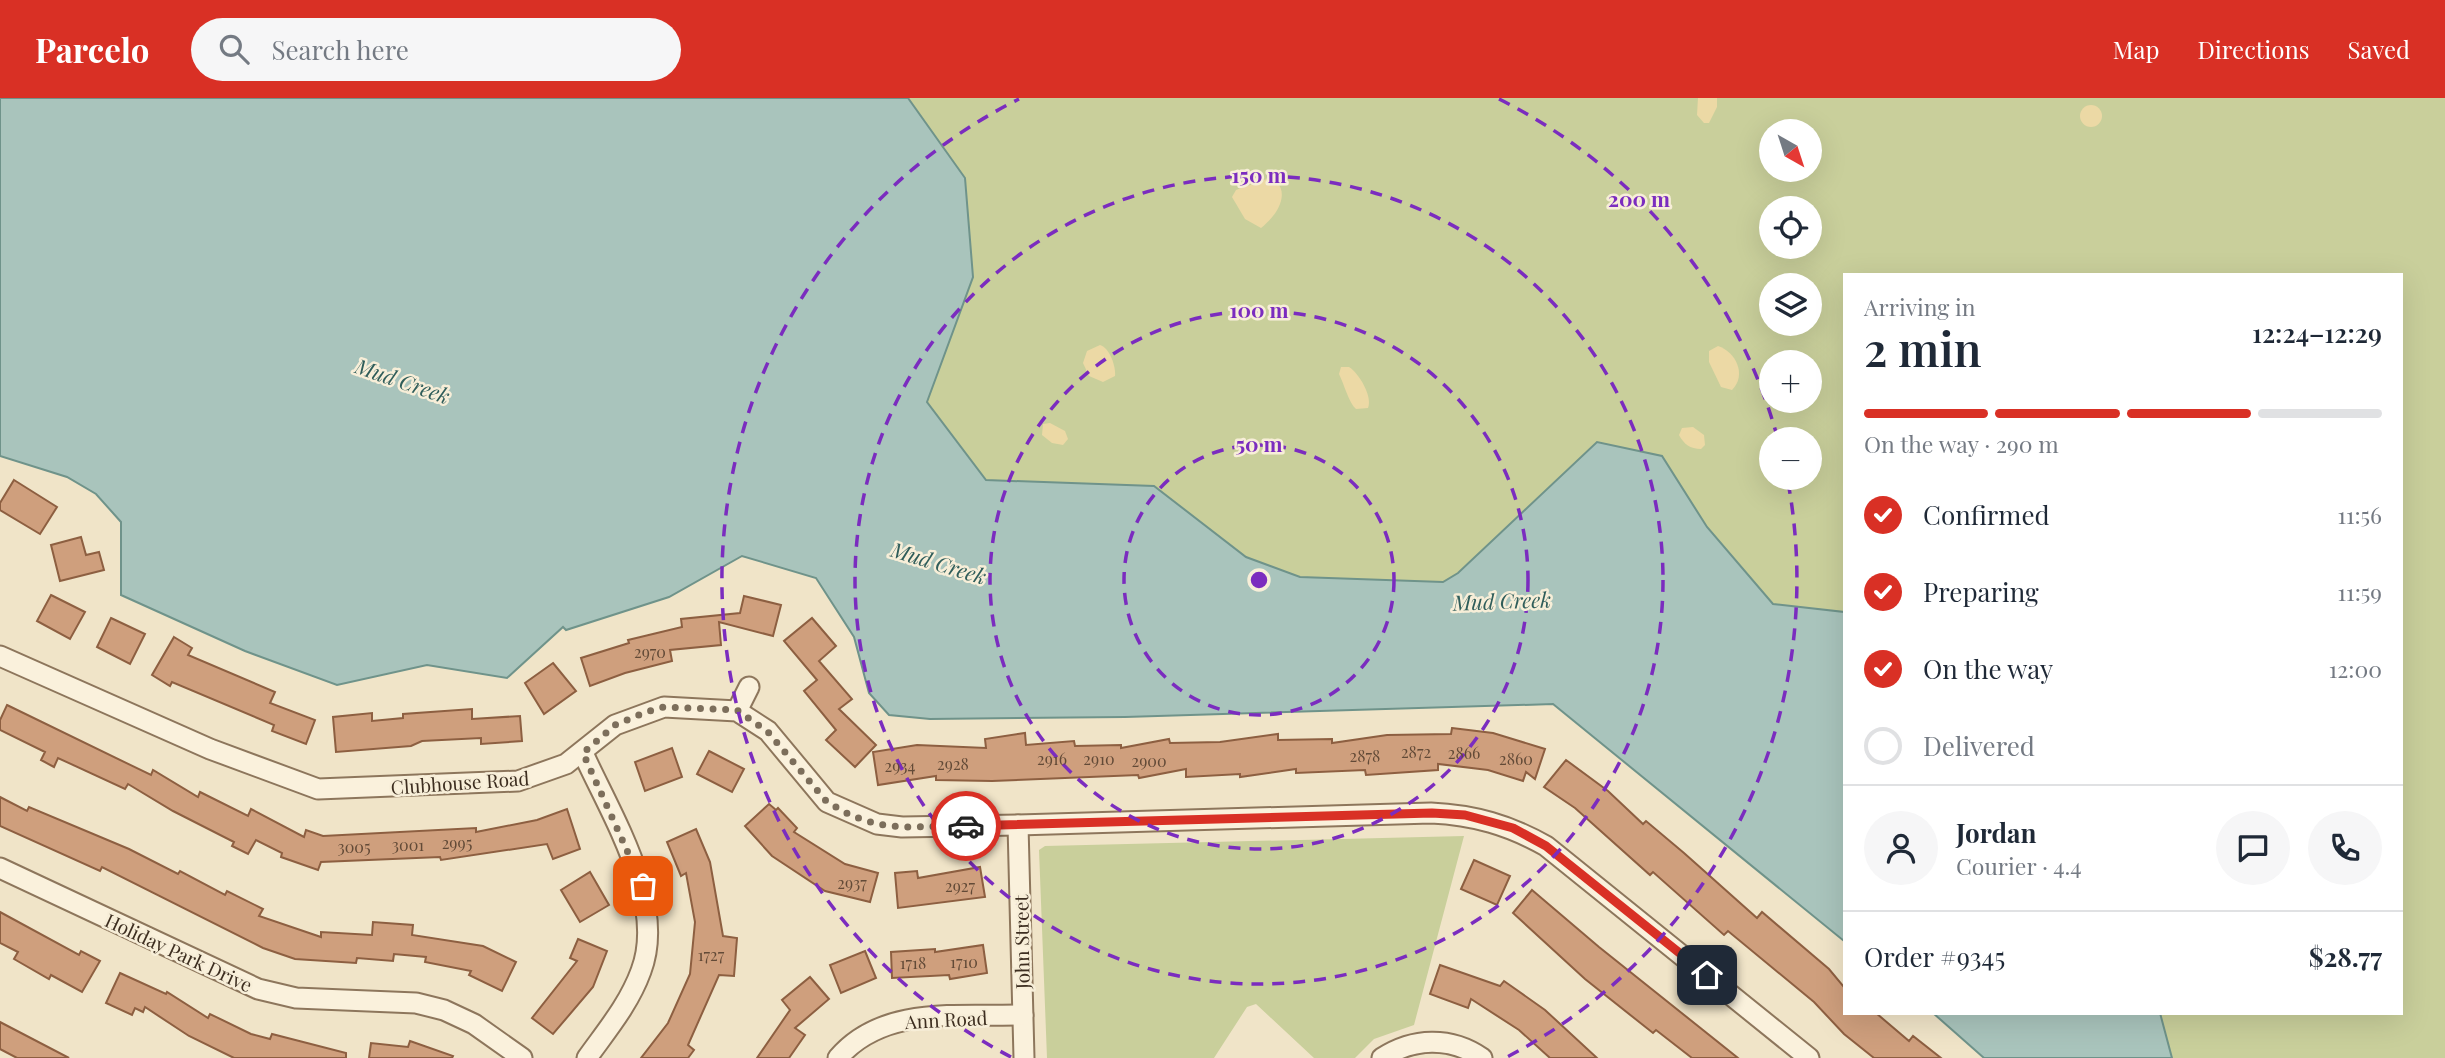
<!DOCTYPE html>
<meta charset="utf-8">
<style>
:root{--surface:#fff;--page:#f6f6f7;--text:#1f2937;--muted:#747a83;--line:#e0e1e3;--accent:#d93025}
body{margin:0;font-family:"Playfair Display",serif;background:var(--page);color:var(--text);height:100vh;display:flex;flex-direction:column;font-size:26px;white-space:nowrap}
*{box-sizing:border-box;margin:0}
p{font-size:23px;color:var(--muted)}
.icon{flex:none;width:38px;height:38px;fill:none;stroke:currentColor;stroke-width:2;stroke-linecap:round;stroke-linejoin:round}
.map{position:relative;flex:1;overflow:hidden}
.drawer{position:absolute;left:1843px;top:175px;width:560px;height:742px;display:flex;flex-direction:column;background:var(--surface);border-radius:0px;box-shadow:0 7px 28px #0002}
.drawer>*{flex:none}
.needle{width:46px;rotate:141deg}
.buttons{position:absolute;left:1759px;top:21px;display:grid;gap:14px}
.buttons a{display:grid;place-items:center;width:63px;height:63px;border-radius:50%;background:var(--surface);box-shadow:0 7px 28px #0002;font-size:35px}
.pin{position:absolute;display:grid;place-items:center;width:60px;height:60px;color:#fff;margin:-30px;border-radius:14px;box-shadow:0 4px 10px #0006}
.courier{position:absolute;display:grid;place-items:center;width:70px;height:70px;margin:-35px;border:5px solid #d93025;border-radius:50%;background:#fff;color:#222;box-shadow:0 2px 9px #0007}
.overview em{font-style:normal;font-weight:600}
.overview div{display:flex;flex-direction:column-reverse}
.overview{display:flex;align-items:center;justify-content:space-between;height:119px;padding:0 21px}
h1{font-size:46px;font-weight:600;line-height:52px}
.bar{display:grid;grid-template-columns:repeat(4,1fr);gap:10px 7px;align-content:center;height:84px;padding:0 21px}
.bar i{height:9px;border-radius:5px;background:var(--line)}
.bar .on{background:var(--accent)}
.bar p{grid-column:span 4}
.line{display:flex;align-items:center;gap:18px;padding:0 21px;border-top:2px solid var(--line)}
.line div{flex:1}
.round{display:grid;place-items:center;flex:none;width:74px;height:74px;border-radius:37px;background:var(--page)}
ol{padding:0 21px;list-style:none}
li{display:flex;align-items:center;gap:21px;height:77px}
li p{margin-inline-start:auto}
li .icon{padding:7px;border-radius:50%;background:var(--accent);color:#fff;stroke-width:4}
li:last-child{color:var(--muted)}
li i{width:38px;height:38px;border:4px solid var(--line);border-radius:50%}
header{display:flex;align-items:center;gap:42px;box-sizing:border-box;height:98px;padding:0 35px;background:var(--accent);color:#fff}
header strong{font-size:33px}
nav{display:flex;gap:38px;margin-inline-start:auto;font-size:24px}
.search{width:490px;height:63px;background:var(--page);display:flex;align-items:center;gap:18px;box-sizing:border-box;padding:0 24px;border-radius:38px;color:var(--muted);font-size:26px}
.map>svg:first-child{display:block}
.green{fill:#c9cf9b;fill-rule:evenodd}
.sand{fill:#ecd9a5}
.water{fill:#a9c4bc;stroke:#6f938a;stroke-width:2}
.building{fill:#cf9f7d;stroke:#8d5f41;stroke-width:2}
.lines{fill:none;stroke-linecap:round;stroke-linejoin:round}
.minor-casing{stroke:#8d765c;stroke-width:23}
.minor{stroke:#faf1dc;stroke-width:19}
.done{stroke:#7c6e5b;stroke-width:7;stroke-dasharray:0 12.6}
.route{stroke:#d93025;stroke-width:9}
.ring{fill:none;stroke:#7b2cbf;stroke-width:3.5;stroke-dasharray:12 9}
.labels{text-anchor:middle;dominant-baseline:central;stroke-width:5;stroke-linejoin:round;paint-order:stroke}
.number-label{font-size:16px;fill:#624a37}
.street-label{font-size:19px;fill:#3d2e20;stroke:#f7eed8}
.water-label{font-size:21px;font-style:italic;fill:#2f5d5a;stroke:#f7eed8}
.centre{fill:#7b2cbf;stroke:#f7eed8;stroke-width:3.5}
.ring-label{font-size:21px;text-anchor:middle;font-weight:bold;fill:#7b2cbf;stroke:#f7eed8;stroke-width:5;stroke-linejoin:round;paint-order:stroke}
</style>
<header>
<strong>Parcelo</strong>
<div class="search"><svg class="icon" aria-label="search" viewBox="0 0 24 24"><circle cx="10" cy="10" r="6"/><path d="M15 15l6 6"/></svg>Search here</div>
<nav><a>Map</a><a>Directions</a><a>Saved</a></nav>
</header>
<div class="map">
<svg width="2445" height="960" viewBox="0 0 2445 960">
<rect width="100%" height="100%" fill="#f0e4c8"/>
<g class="green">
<path d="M908,0H2445V960H2172L2160,915H2401V177H1844V514L1773,506L1707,429L1662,358L1443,484L1300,479L1246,459L1154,388L986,382L927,304L973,179L965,80ZM1771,33H1810V72H1771ZM1771,110H1810V149H1771ZM1771,187H1810V226H1771ZM1771,264H1810V303H1771ZM1771,341H1810V380H1771Z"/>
<polygon points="1464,738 1414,927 1374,941 1355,960 1314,960 1256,906 1247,909 1214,960 1047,960 1039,752 1045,748"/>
</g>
<g class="sand">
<polygon points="1698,0 1717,0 1717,9 1709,25 1704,25 1697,17"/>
<circle cx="2091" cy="18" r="11"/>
<path d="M1267,81L1277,84C1290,99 1274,120 1261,130L1245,121L1232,99L1236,92Z"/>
<path d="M1100,247C1110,250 1116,269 1115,278L1103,284L1089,278L1083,265L1087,253Z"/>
<path d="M1718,248C1736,254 1747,277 1732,292L1721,289L1709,264V253Z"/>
<path d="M1341,269H1349C1359,275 1373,299 1368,310L1356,311C1349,305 1344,286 1339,276Z"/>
<polygon points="1050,325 1065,333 1068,341 1063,347 1052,345 1042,337 1043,326"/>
<path d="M1693,329L1704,337L1705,347L1701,351C1690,351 1684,346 1679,337L1682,330Z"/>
</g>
<g class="water">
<polygon points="0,0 908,0 965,80 973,179 927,304 986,382 1154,388 1246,459 1300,479 1443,484 1458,475 1597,344 1662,358 1707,429 1773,506 1844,514 1844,843 1553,606 1125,619 930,621 889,617 869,595 854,539 816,480 742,458 669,499 566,532 563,529 507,580 427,567 337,587 245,553 121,497 121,424 96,396 67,379 0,358"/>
<polygon points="1933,915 2160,915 2172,960 1984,960"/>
</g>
<g class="building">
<polygon points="14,382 57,409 40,436 0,412 0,405"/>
<polygon points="81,439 86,457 99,454 104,472 60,483 51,447"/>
<polygon points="51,497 85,514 70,541 37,523"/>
<polygon points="744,498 781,507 773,538 719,524 721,547 670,552 672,563 625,575 590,588 581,560 629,545 628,542 682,529 681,521 740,515"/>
<polygon points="111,520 145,536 130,566 97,549"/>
<polygon points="812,520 836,548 819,563 852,601 839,611 876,647 855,669 826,642 836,632 804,593 817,582 784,543"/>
<polygon points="174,539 192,550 188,557 275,594 270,605 315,622 306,646 272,633 274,627 172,584 170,588 152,577"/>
<polygon points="553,565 576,593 544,616 525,585"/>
<polygon points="7,607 151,677 153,672 198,699 200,694 248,718 251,711 304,739 306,732 323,738 476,730 476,734 537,722 567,711 580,751 553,761 547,746 441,762 440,759 321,764 318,772 281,759 282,755 256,742 248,756 232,748 234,744 173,713 128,686 125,691 58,660 54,669 41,662 45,654 0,632 0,622"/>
<polygon points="472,611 472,621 520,618 522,643 481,646 481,640 422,643 411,648 336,654 333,619 372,615 372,623 403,620 403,616"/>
<polygon points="1452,630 1493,635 1545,651 1535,681 1526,674 1523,683 1488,672 1438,666 1438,672 1366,677 1365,672 1296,675 1296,671 1240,679 1240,676 1186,679 1186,671 1139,680 1138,677 992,683 936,682 936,678 878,687 873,654 917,647 986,650 985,641 1025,635 1026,647 1074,643 1075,648 1121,647 1121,650 1169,641 1170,645 1220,644 1278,636 1278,642 1332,641 1332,645 1387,637 1451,636"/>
<polygon points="672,650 682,679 645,693 635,664"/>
<polygon points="709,653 744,671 732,694 697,676"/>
<polygon points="1566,662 1608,693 1643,726 1646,723 1684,755 1757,820 1762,814 1829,871 1844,889 1844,915 1876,915 1909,943 1913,938 1941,960 1874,960 1844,936 1814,904 1728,833 1724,837 1653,774 1650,777 1575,710 1544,689"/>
<polygon points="0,699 27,713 29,709 129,751 178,776 180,773 225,797 227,793 263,811 259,818 321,839 321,834 372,837 373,824 413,827 412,837 483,848 516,864 502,893 469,877 471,873 425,864 426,859 394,856 393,863 357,860 356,865 295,861 263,850 102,769 100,773 0,728"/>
<polygon points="769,706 776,712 778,710 797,730 794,734 845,766 878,775 870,804 825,793 772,758 745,728"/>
<polygon points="696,731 710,764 723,838 737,840 734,878 719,877 688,947 694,952 688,960 641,960 668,925 690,876 695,824 686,775 681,778 667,744"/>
<polygon points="1474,762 1510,778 1497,807 1461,791"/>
<polygon points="980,769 985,799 898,810 895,775 917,773 918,780"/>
<polygon points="590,774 609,807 580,824 561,792"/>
<polygon points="1532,792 1599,849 1738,960 1692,960 1656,932 1653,935 1585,881 1513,815"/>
<polygon points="0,814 79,857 81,853 100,863 82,894 51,877 49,881 14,861 18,854 0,845"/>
<polygon points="578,841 607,853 593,889 553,936 532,920 577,863 570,860"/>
<polygon points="983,847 987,875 950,881 949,877 892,880 891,854 935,851 935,854"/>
<polygon points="865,853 876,880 841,895 830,867"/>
<polygon points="1440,867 1500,888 1504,883 1545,912 1597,960 1550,960 1519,932 1471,901 1468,910 1430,896"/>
<polygon points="120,875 166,896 167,894 208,920 210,916 251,936 270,941 272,936 346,955 346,960 234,960 189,938 145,909 143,914 135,910 132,917 106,905"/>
<polygon points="810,879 829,901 795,930 805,937 789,960 757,960 790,912 782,902"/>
<polygon points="0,924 69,960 17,960 0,951"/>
<polygon points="410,943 453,958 452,960 369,960 371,945 408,949"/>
</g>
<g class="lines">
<g class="minor-casing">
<g id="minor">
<path d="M0,558L210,651L318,691L518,683L566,666L615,627L664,609L737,613L768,633L827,704L877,726L902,729L1018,727L1431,715C1474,717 1509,727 1546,748L1809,960"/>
<polyline points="737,613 749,589"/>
<path d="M583,655C611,717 667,805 641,873C629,906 607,932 587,960"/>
<polyline points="1018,727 1024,960"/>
<polyline points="0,770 258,891 296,900 416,905 444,912 474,926 522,960"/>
<path d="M838,960C883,907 960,919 1023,917"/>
<path d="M1382,960C1413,940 1450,938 1482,960"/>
</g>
</g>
<use href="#minor" class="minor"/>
</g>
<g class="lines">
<polyline class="done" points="643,788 583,655 615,627 646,614 664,609 737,612 768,634 827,704 852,718 877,726 902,729 966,728"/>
<polyline class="route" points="966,728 1432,715 1465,717 1513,730 1546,748 1707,877"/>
</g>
<g class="ring">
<circle cx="1259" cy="482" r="135"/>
<circle cx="1259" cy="482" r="269"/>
<circle cx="1259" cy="482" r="404"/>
<path d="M1011 959A538 538 0 0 1 1019 1M1499 1A538 538 0 0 1 1777 338M1788 384A538 538 0 0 1 1507 959"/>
</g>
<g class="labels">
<g class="number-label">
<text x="650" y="553">2970</text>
<text x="1416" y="653">2872</text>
<text x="1464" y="654">2866</text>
<text x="1365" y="657">2878</text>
<text x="1052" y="660">2916</text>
<text x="1099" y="660">2910</text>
<text x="1516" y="660">2860</text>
<text x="1149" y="662">2900</text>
<text x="953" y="665">2928</text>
<text x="900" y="667">2934</text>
<text x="457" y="744">2995</text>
<text x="408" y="746">3001</text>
<text x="354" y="748">3005</text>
<text x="852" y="784">2937</text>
<text x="960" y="787">2927</text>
<text x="711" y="856">1727</text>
<text x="964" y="863">1710</text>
<text x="913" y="864">1718</text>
</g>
<g class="street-label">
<text transform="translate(460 684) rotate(-4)">Clubhouse Road</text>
<text transform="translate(1021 844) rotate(-91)">John Street</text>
<text transform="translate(179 854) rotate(25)">Holiday Park Drive</text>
<text transform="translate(946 921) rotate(-3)">Ann Road</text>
</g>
<g class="water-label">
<text transform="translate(403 282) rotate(19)">Mud Creek</text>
<text transform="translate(939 464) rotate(17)">Mud Creek</text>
<text transform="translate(1502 502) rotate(-2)">Mud Creek</text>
</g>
</g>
<circle cx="1259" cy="482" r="10" class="centre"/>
<g class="ring-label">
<text x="1259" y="85">150 m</text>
<text x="1639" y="109">200 m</text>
<text x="1259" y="220">100 m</text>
<text x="1259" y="354">50 m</text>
</g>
</svg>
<div class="buttons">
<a><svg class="needle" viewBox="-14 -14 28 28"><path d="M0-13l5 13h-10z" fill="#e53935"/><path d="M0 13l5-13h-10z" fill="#747a83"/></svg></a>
<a><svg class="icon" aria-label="locate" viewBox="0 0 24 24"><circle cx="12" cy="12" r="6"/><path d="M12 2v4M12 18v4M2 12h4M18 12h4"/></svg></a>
<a><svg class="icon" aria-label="layers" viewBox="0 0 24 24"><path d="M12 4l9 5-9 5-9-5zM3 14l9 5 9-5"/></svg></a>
<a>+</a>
<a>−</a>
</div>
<div class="pin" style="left:643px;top:788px;background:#ea580c"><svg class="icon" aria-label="bag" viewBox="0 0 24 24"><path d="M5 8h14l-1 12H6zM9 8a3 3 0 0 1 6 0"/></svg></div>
<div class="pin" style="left:1707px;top:877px;background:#1f2937"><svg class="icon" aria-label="home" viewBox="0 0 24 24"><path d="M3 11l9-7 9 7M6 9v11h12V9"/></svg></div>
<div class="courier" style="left:966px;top:728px"><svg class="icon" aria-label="car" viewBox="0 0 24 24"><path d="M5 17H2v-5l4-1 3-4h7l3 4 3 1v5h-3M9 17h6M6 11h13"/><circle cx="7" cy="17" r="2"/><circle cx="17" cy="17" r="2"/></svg></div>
<section class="drawer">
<div class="overview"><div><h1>2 min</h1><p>Arriving in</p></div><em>12:24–12:29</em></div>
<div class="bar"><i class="on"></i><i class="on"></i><i class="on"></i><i></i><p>On the way · 290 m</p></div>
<ol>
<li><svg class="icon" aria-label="check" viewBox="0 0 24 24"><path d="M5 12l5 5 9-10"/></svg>Confirmed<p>11:56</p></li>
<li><svg class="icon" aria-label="check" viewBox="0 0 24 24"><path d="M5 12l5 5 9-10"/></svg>Preparing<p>11:59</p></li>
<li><svg class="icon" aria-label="check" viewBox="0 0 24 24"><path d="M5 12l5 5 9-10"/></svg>On the way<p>12:00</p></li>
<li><i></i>Delivered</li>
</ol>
<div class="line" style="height:126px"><a class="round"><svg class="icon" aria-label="person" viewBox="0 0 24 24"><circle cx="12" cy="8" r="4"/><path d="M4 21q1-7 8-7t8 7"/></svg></a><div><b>Jordan</b><p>Courier · 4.4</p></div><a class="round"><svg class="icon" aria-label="chat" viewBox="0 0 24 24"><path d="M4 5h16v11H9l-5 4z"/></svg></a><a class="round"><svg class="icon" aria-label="phone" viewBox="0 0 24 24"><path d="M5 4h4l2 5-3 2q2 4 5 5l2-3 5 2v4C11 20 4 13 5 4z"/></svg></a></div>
<div class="line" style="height:91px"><div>Order #9345</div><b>$28.77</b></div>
</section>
</div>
